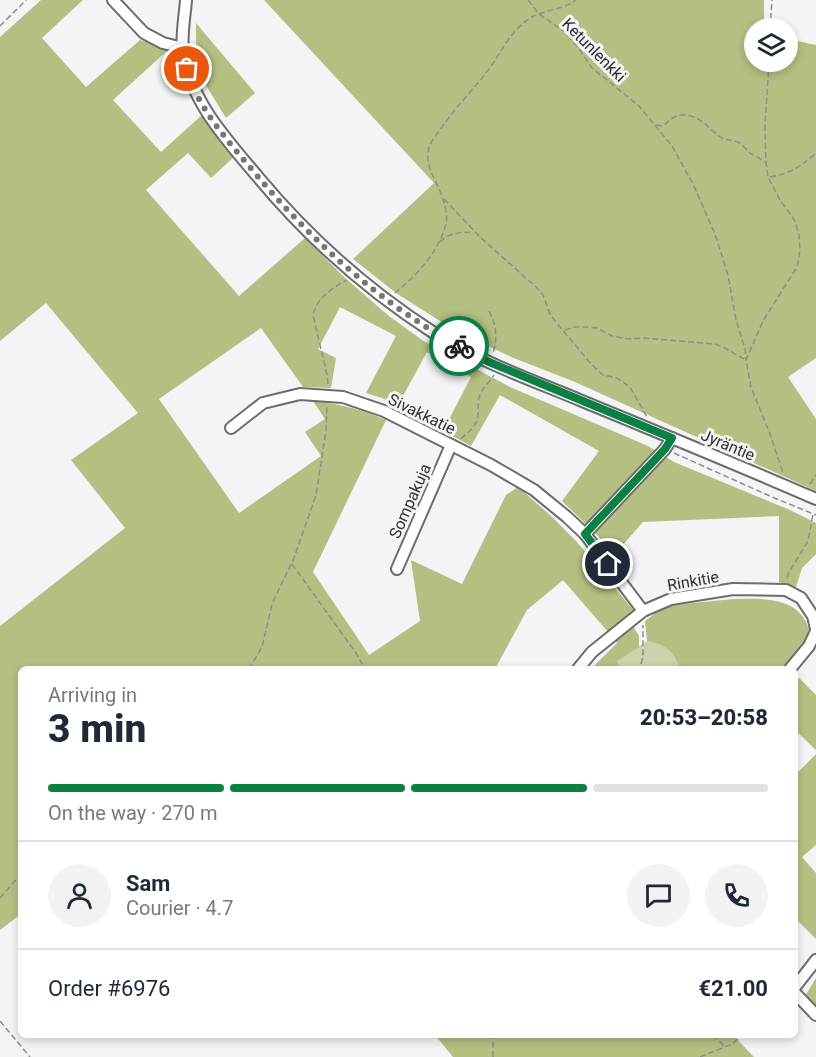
<!DOCTYPE html>
<meta charset="utf-8">
<style>
:root{--surface:#fff;--page:#f2f2f3;--text:#1f2937;--muted:#747a83;--line:#e0e1e3;--accent:#0b8043}
body{margin:0;font-family:Roboto,sans-serif;background:var(--page);color:var(--text);height:100vh;display:flex;flex-direction:column;font-size:22px;white-space:nowrap}
*{box-sizing:border-box;margin:0}
p{font-size:20px;color:var(--muted)}
.icon{flex:none;width:33px;height:33px;fill:none;stroke:currentColor;stroke-width:2;stroke-linecap:round;stroke-linejoin:round}
.map{position:relative;flex:1;overflow:hidden}
.details{position:absolute;left:18px;top:666px;width:780px;height:372px;display:flex;flex-direction:column;background:var(--surface);border-radius:9px;box-shadow:0 3px 9px #0003}
.details>*{flex:none}
.tools{position:absolute;left:744px;top:18px;display:grid;gap:12px}
.tools a{display:grid;place-items:center;width:54px;height:54px;border-radius:50%;background:var(--surface);box-shadow:0 3px 9px #0003;font-size:30px}
.pin{position:absolute;display:grid;place-items:center;width:51px;height:51px;color:#fff;margin:-26px;border:3px solid #fff;border-radius:50%;box-shadow:0 2px 6px #0007}
.courier{position:absolute;display:grid;place-items:center;width:60px;height:60px;margin:-30px;border:4px solid #0b8043;border-radius:50%;background:#fff;color:#222;box-shadow:0 2px 8px #0007}
.head em{font-style:normal;font-weight:800}
.head div{display:flex;flex-direction:column-reverse}
.head{display:flex;align-items:center;justify-content:space-between;height:102px;padding:0 30px}
h1{font-size:39px;font-weight:800;line-height:45px}
.bar{display:grid;grid-template-columns:repeat(4,1fr);gap:9px 6px;align-content:center;height:72px;padding:0 30px}
.bar i{height:8px;border-radius:4px;background:var(--line)}
.bar .selected{background:var(--accent)}
.bar p{grid-column:span 4}
.line{display:flex;align-items:center;gap:15px;padding:0 30px;border-top:2px solid var(--line)}
.line div{flex:1}
.round{display:grid;place-items:center;flex:none;width:63px;height:63px;border-radius:32px;background:var(--page)}
.map>svg:first-child{display:block}
.green{fill:#ccd3aa}
.forest{fill:#b5bf81}
.lines{fill:none;stroke-linecap:round;stroke-linejoin:round}
.street-casing{stroke:#6c6d6e;stroke-width:14}
.path{stroke:#8d8e8e;stroke-width:1.5;stroke-dasharray:6 3;stroke-linecap:butt}
.street{stroke:#fff;stroke-width:10}
.done{stroke:#747575;stroke-width:6;stroke-dasharray:0 10.8}
.route{stroke:#0b8043;stroke-width:8}
.labels{text-anchor:middle;dominant-baseline:central;stroke-width:6;stroke-linejoin:round;paint-order:stroke}
.street-label{font-size:16px;fill:#303030;stroke:#f3f4f5}
</style>
<div class="map">
<svg width="816" height="1057" viewBox="0 0 816 1057">
<rect width="100%" height="100%" fill="#f3f4f5"/>
<path class="green" d="M647,641C666,645 674,651 680,669H621L617,661Z"/>
<g class="forest">
<path d="M41,0H83L42,38L86,87L140,40L169,49L113,100L161,152L202,115L234,157L211,178L188,153L146,190L239,296L305,238L345,278L389,316L422,340L510,387L648,446L674,462L790,510L816,523V554L802,568L796,587L779,582V516L643,522L621,547L608,552L599,537L562,501L599,451L500,395L471,446L443,431L471,377L427,352L398,405L382,398L366,393L396,336L340,307L318,349L336,358L331,388L303,387L261,328L159,399L239,513L321,456L305,432L325,419L313,401C340,404 361,409 386,420L313,572L369,655L420,621L411,560L462,584L506,495L518,487L549,514L577,542L634,611L608,632L563,580L527,610L495,669H21V914L0,930V626L125,528L71,460L138,413L46,303L0,341V37Z"/>
<polygon points="264,0 764,0 764,28 754,28 754,62 788,62 788,39 816,45 816,358 788,377 816,419 816,491 575,382 511,357 451,328 396,293 353,259 434,183"/>
<polygon points="196,23 255,93 226,118 204,82 196,55"/>
<path d="M733,599C762,599 798,595 809,629L803,644L782,669H680C674,651 666,645 647,641L645,621L657,612L673,605Z"/>
<polygon points="633,626 639,636 639,647 617,661 621,669 591,669 617,643 615,640"/>
<polygon points="799,678 816,695 816,750 795,730 795,682"/>
<polygon points="816,754 816,845 802,857 816,873 816,939 795,918 795,775"/>
<polygon points="816,978 816,1007 805,996"/>
<polygon points="435,1035 733,1035 754,1057 453,1057"/>
</g>
<g class="lines">
<g class="street-casing">
<g id="street">
<polyline points="113,0 144,33 163,43 183,48"/>
<path d="M186,0C185,15 181,35 183,50C190,101 226,139 258,177C308,237 367,290 434,333C480,362 532,380 582,401C660,433 738,465 816,499"/>
<polyline points="231,428 263,403 300,394 343,397 384,411 491,465 534,490 567,517 585,534 643,611"/>
<polyline points="585,534 665,449 672,438"/>
<polyline points="397,569 451,445"/>
<polyline points="578,669 592,652 643,611 671,599 733,589 786,590 801,598 813,616 816,629"/>
<polyline points="790,669 809,646 816,631"/>
<polyline points="795,987 816,960"/>
<polyline points="795,993 816,1015"/>
</g>
</g>
<g class="path">
<polyline points="528,0 539,14 565,32 577,46 592,68 639,106 672,146 693,184 715,234 728,275 736,320 745,349 746,359"/>
<polyline points="0,26 26,0"/>
<polyline points="770,28 772,0"/>
<polyline points="769,62 765,126 766,162 768,177 780,200 795,221 799,235 800,250 797,267 763,321 746,360 751,387 770,434 783,473"/>
<path d="M656,125L662,126C669,122 673,115 682,115C700,114 708,129 722,138C727,141 730,139 735,141C742,143 745,149 750,153C755,156 761,159 766,162"/>
<path d="M770,177C792,173 799,167 816,153"/>
<polyline points="444,199 481,238 536,287 543,295 550,314 555,321 592,365 603,375 617,378 630,387 647,417"/>
<path d="M440,242C449,233 462,231 474,233"/>
<path d="M395,293C416,276 439,252 446,224C448,217 445,204 442,197C437,180 422,164 430,145C432,140 437,134 440,130C454,109 471,92 486,73C500,55 510,31 529,19C543,9 562,11 576,0"/>
<path d="M489,311C496,324 498,338 493,353"/>
<polyline points="565,330 574,327 587,327 597,328 612,336 628,339 644,338 715,344 723,347 746,360"/>
<path d="M328,384L327,375L313,315C317,298 332,288 347,280"/>
<path d="M461,439C468,432 477,427 478,415C479,408 477,402 480,395C482,388 490,382 494,375"/>
<polyline points="674,453 772,497 816,515"/>
<polyline points="810,484 816,475"/>
<polyline points="292,564 356,653 365,669"/>
<polyline points="787,578 789,572 808,541 813,514"/>
<polyline points="641,664 643,656 643,625"/>
<polyline points="249,669 262,647 272,604 294,558 316,495 326,431 327,407"/>
<polyline points="0,898 21,874"/>
<polyline points="0,1021 30,1057"/>
<polyline points="713,1035 724,1046"/>
<polyline points="493,1057 493,1035"/>
<polyline points="700,1057 732,1044 742,1035"/>
</g>
<use href="#street" class="street"/>
</g>
<g class="lines">
<path class="done" d="M187,69C191,79 194,89 199,99C214,126 234,148 254,172C312,241 379,303 459,346"/>
<polyline class="route" points="459,346 489,362 672,438 665,449 585,534 608,564"/>
</g>
<g class="labels">
<g class="street-label">
<text transform="translate(594 50) rotate(45)">Ketunlenkki</text>
<text transform="translate(422 414) rotate(26)">Sivakkatie</text>
<text transform="translate(728 445) rotate(23)">Jyräntie</text>
<text transform="translate(410 501) rotate(-66)">Sompakuja</text>
<text transform="translate(693 581) rotate(-10)">Rinkitie</text>
</g>
</g>
</svg>
<div class="tools">
<a><svg class="icon" aria-label="layers" viewBox="0 0 24 24"><path d="M12 4l9 5-9 5-9-5zM3 14l9 5 9-5"/></svg></a>
</div>
<div class="pin" style="left:187px;top:69px;background:#ea580c"><svg class="icon" aria-label="bag" viewBox="0 0 24 24"><path d="M5 8h14l-1 12H6zM9 8a3 3 0 0 1 6 0"/></svg></div>
<div class="pin" style="left:608px;top:564px;background:#1f2937"><svg class="icon" aria-label="home" viewBox="0 0 24 24"><path d="M3 11l9-7 9 7M6 9v11h12V9"/></svg></div>
<div class="courier" style="left:459px;top:346px"><svg class="icon" aria-label="bike" viewBox="0 0 24 24"><circle cx="6" cy="16" r="4"/><circle cx="18" cy="16" r="4"/><path d="M6 16l4-8h5l3 8M10 8l3 8H6M13 5h3"/></svg></div>
<section class="details">
<div class="head"><div><h1>3 min</h1><p>Arriving in</p></div><em>20:53–20:58</em></div>
<div class="bar"><i class="selected"></i><i class="selected"></i><i class="selected"></i><i></i><p>On the way · 270 m</p></div>
<div class="line" style="height:108px"><a class="round"><svg class="icon" aria-label="person" viewBox="0 0 24 24"><circle cx="12" cy="8" r="4"/><path d="M4 21q1-7 8-7t8 7"/></svg></a><div><b>Sam</b><p>Courier · 4.7</p></div><a class="round"><svg class="icon" aria-label="chat" viewBox="0 0 24 24"><path d="M4 5h16v11H9l-5 4z"/></svg></a><a class="round"><svg class="icon" aria-label="phone" viewBox="0 0 24 24"><path d="M5 4h4l2 5-3 2q2 4 5 5l2-3 5 2v4C11 20 4 13 5 4z"/></svg></a></div>
<div class="line" style="height:78px"><div>Order #6976</div><b>€21.00</b></div>
</section>
</div>
